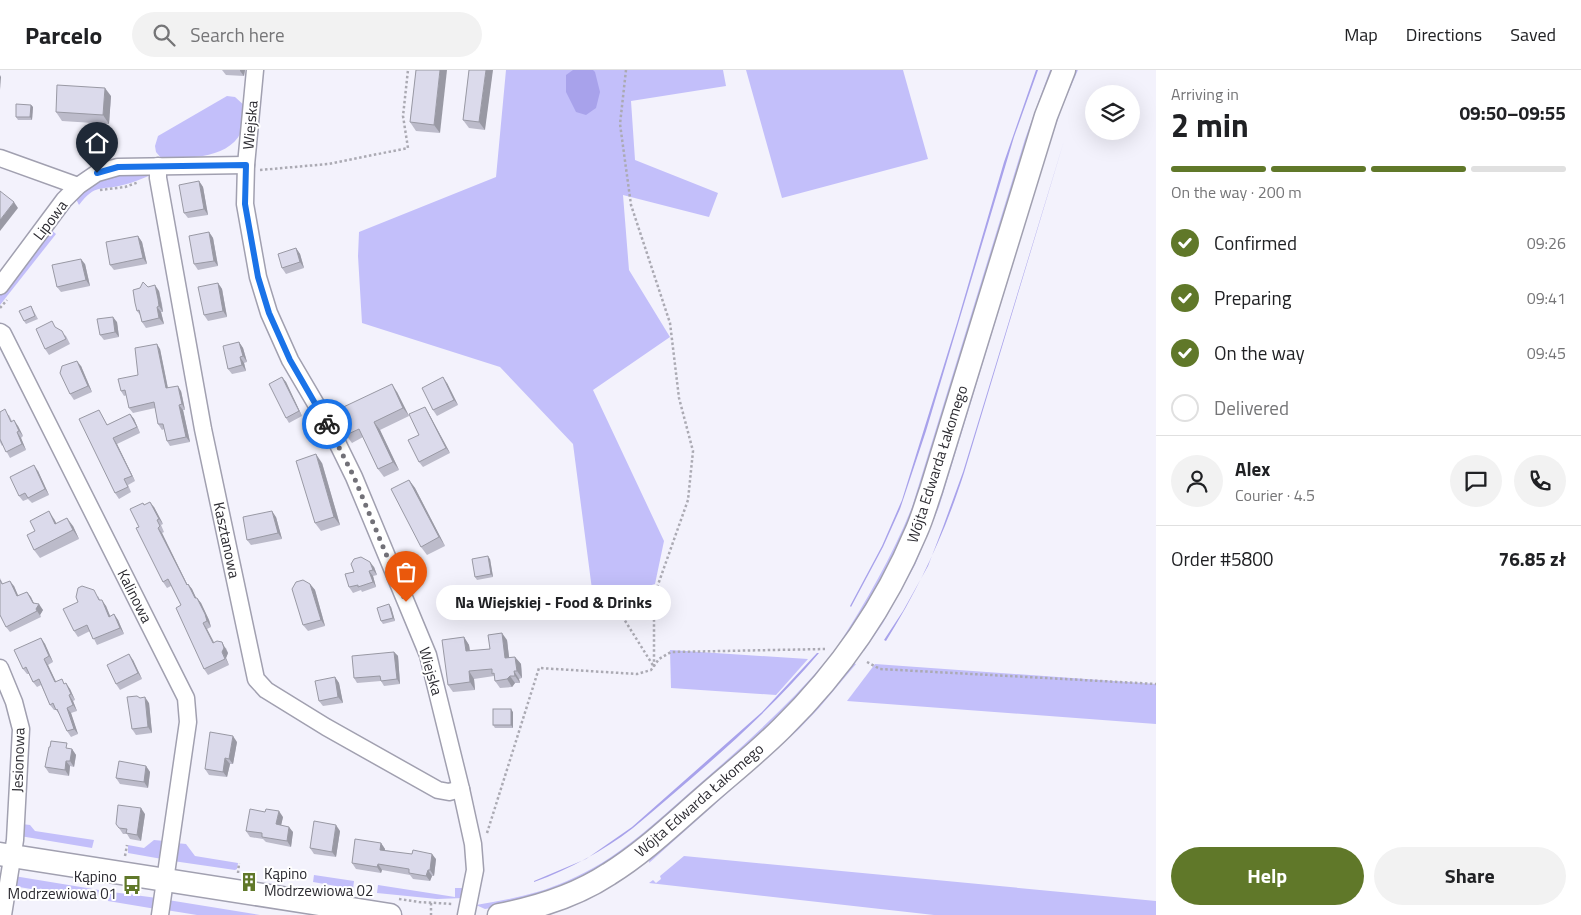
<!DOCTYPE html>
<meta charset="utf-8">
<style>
:root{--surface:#fff;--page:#f2f2f2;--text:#202124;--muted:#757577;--line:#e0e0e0;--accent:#607829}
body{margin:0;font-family:"Titillium Web",sans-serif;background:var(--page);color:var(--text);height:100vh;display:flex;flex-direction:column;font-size:19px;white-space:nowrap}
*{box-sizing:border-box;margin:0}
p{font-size:16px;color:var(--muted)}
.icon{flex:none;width:28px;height:28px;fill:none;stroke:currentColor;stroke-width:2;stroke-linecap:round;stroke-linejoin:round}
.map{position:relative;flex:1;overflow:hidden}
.drawer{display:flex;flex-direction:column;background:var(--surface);width:425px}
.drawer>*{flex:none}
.controls{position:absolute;left:1085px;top:15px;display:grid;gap:10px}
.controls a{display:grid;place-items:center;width:55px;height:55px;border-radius:50%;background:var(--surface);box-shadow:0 5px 20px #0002;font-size:25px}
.pin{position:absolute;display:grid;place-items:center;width:42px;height:42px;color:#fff;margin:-51px -21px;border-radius:50% 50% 50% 0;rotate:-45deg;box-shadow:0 0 5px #0007}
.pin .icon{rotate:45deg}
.courier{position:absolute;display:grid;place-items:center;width:50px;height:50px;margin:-25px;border:4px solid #1a73e8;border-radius:50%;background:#fff;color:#222;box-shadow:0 1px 6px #0007}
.bubble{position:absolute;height:35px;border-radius:18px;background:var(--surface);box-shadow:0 5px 20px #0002;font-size:16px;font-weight:700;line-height:35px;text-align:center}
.head em{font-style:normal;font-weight:700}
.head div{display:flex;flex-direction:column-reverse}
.head{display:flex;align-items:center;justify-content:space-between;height:85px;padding:0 15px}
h1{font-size:32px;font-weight:700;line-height:38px}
.bar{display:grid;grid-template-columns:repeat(4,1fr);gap:8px 5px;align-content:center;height:60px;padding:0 15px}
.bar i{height:6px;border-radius:4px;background:var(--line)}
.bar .active{background:var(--accent)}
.bar p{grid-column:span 4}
.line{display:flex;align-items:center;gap:12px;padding:0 15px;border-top:1px solid var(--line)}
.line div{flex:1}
.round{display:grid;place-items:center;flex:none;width:52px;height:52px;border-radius:26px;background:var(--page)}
ol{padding:0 15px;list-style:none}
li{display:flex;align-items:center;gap:15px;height:55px}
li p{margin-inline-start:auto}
li .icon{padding:5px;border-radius:50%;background:var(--accent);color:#fff;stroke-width:4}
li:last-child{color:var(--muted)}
li i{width:28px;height:28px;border:2px solid var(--line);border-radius:50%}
.button{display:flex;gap:10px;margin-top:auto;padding:10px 15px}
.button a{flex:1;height:58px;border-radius:30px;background:var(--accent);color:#fff;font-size:20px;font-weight:700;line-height:58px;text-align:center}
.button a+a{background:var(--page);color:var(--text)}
header{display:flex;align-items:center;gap:30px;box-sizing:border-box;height:70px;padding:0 25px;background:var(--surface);border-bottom:1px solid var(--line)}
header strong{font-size:24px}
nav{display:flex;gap:28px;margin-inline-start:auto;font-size:18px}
.search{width:350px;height:45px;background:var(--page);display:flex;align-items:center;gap:12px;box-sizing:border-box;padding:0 18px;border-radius:28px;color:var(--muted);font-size:19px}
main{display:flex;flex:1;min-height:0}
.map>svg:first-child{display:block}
.green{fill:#c3bffa}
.water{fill:#a8a2eb}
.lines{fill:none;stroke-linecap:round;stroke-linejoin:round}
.street-casing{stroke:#a1a0b0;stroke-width:19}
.secondary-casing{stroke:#a1a0b0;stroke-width:25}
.path{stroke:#abaab3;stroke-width:2.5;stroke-dasharray:2.5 2.5;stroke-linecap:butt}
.street{stroke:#fff;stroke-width:16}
.secondary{stroke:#fff;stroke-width:22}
.wall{fill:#bcbbca}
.shaded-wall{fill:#9999a4}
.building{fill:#dbdaeb;stroke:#9999a4}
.done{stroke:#727178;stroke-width:5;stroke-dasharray:0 9}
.route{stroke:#1a73e8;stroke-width:6}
.labels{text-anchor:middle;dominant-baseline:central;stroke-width:4;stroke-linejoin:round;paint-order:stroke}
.street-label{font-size:15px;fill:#2c2b31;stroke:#fff}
.poi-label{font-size:15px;fill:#2c2b31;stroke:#fff;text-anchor:start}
</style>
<header>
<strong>Parcelo</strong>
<div class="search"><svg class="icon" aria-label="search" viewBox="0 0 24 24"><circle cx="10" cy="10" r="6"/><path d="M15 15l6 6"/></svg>Search here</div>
<nav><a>Map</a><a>Directions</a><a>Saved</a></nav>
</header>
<main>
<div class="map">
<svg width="1156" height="845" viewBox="0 0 1156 845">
<rect width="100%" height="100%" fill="#f3f2fc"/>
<g class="green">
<polygon points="506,0 723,0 726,16 631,31 635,90 718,123 709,147 623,125 629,200 670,267 593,320 664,471 655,514 609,528 593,527 573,374 500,297 362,253 358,186 359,162 496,107"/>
<polygon points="746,0 903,0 928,89 782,128"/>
<path d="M1050,0H1056L903,473L842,576L837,577C866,532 892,487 912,437L1025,69Z"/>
<polygon points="1072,0 1078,0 1062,37 1049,76 939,437 915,495 883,553 864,581 863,577 879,549"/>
<path d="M227,26L235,27L246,37C245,44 245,51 243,57C234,89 188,88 162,89L156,82L155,76L158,66Z"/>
<path d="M120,102L153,104C143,108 133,113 123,115C100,121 96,113 79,135L76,129L77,126L100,110Z"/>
<polygon points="50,159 56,164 0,235 0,224"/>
<polygon points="670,580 808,589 776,625 671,618"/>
<path d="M827,590V592L803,626L650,765L574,814L509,835L485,839L476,835C507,830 538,824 567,811C617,790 656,752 696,717C742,677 787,637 827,590Z"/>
<polygon points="853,593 856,594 819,638 798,660 649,793 650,786"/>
<polygon points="875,594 1156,614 1156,654 847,631"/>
<polygon points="22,754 30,755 35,761 94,770 92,778 20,766"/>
<polygon points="154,770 165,771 162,789 128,783 128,775 144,778"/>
<polygon points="176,773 186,774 195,786 238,793 237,799 235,800 173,791"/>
<polygon points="684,786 1156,831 1156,845 934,845 649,813 653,810 656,813 661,809 660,806"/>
<polygon points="314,805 354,811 353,819 313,812"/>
<polygon points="14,806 99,820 97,830 13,816"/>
<polygon points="378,815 455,827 455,818 463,818 466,821 464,828 437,829 377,823"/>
<polygon points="112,822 157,828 156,839 108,831 109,823"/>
<polygon points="168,830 260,845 197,845 166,840"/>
</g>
<g class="water">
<polygon points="573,0 593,0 595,2 600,22 596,38 586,45 576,42 566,22 566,5"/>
<polygon points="1036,0 1038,0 1014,67 926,361 900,439 883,477 851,537 850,536 882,476 902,430 957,253 1004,92"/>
<path d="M1064,71L964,403C944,465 920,516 886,571L884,570L903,541L928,496L943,457L963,402Z"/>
<path d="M817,583H819C764,648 698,703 633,758C603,781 570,799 534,812V811L586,789L632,757L762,642Z"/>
</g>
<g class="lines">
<g class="street-casing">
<g id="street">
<polyline points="255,0 246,95 245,134 258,207 269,243 290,290 330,358 354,407 428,585 461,719 473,774 475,800 466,845"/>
<polyline points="0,88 78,116"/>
<polyline points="158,96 158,108 203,359 256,609 266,620 326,657 438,720 449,722 461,719"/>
<polyline points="0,216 64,130 78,116 97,103 118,97 246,95"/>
<polyline points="0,262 3,264 186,628 188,652 160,845"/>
<polyline points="0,598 14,632 21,659 15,770 3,845"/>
</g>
</g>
<g class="secondary-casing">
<g id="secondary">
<polyline points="0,784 390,845"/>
<path d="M499,845C536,838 577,825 609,804C643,783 672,755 703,728C729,705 757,683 782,658C839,602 885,536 916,462C922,449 926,434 931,420L1046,46L1064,0"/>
</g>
</g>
<g class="path">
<polyline points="626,0 620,54 631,135 670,253 679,328 693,381 688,430 654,526 654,597 624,549 605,540 654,526"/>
<polyline points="260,100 328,94 408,78 403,46 408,0"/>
<polyline points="100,120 125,117 139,112"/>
<polyline points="0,238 7,230"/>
<polyline points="867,592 880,599 1156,614"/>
<polyline points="487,763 539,598 637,604 651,600 659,589 671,582 825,579"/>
<polyline points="125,786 127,775"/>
<polyline points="238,803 239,793"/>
<polyline points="399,829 419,832 453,834"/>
<polyline points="431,833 431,845"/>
</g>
<use href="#street" class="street"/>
<use href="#secondary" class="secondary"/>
</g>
<g class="wall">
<polygon points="222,0 245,0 244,6 226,5"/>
<polygon points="416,0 440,63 416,61 410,52"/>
<polygon points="469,0 485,60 469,58 463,50"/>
<polygon points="111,26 109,54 62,51 56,42"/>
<polygon points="31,35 33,37 32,50 18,50 16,47"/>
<polygon points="199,111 203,117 208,145 188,148 184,143"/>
<polygon points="209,162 213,168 218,196 198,200 194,194"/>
<polygon points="138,166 142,172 147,194 114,200 110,195"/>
<polygon points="296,178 300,184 304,198 286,204 282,198"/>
<polygon points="85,194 90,216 61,222 57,217"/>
<polygon points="218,213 222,219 227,247 208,251 204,245"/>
<polygon points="148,217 159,221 162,234 163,242 161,242 164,254 146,258 142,252 140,245 137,241"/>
<polygon points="31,236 38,249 26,254 24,251"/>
<polygon points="117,252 119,267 104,270 100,265"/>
<polygon points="56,258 66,266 70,274 49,285 45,279"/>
<polygon points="239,272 243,278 247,292 244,293 246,301 232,304 228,299"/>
<polygon points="160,279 168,318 181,321 185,340 183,340 190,372 170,376 167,371 164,359 162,360 158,354 155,338 133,343 129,338 127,325 124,326 121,321 138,305"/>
<polygon points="81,296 92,322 74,330 70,324"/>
<polygon points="282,307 286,312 302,346 289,353 286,348"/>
<polygon points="447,313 458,335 437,346 433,340"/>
<polygon points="397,322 409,346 380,360 399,400 384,407 378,399 363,367 352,373 346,365"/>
<polygon points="425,337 428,342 450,383 423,397 419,392 419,365"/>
<polygon points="0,342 9,345 12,351 18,356 23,366 21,368 26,380 10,388 3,375 2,376 0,372"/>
<polygon points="130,344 134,349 140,363 117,374 135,411 128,415 131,422 119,429 115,423 102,345 107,355"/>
<polygon points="322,393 340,455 321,461 315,453"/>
<polygon points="38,401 49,425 32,433 28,429 23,431 19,426"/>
<polygon points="409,410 415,418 445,476 427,485 421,477"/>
<polygon points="144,435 154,437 163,454 161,455 164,462 162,463 187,514 188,514 192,519 196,528 197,528 201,533 209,550 211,557 207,559 214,572 226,578 228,583 226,588 229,595 208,605 204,599 181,535 171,516 167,518 163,512 139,457"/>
<polygon points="276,447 282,469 251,475 247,470"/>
<polygon points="54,449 56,453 73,456 79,469 40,488 34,480"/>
<polygon points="490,489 493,507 477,510 475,507"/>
<polygon points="374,497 377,505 373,506 376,517 362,522 361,520 353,523 349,517"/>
<polygon points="0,508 3,514 14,516 18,526 27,522 34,533 43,540 40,545 41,547 10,562 6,557 0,545"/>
<polygon points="310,514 315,520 325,556 308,561 303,555"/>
<polygon points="98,526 100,530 106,536 110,546 114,544 118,550 124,564 97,575 90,561 78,567 74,561"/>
<polygon points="391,537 395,551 383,554 381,551"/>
<polygon points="464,567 469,575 470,581 490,579 507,570 509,588 515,587 521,594 522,608 519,609 520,613 515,613 512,617 500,618 495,611 494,606 474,609 475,620 453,622 448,615"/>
<polygon points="41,568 45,574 53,592 48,595 56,612 65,614 70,619 75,630 73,631 77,641 71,643 78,664 71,667 67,661 60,645 56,640 54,640 50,635 41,615 37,617 33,612 29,604 27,604 23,599"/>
<polygon points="394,582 398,586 400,614 384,616 381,611 357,613 354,608"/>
<polygon points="133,590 142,609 120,620 116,614"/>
<polygon points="335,607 339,613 343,633 323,636 319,631"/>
<polygon points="149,633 152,663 136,665 132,659"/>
<polygon points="513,642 513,658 495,658 493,655"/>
<polygon points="237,672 233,694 230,694 227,707 209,705 205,699"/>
<polygon points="71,679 72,679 76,685 74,697 70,696 69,706 49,703 45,697"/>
<polygon points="146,696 150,702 148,718 120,714 116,708"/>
<polygon points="145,744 141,771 130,769 127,764 123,764 119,758"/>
<polygon points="283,747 281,755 293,762 291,777 266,772 263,769 250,767 246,761"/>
<polygon points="340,761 336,787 314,784 310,778"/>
<polygon points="381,773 385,779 385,780 436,789 434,806 432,806 430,811 413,809 410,805 382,800 381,803 356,799 352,793"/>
</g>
<g class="shaded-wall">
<polygon points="240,0 245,0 244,6 240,1"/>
<polygon points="440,0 447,0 440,63 434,55"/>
<polygon points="486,0 493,0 485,60 479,52"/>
<polygon points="0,5 1,7 0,20"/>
<polygon points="105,18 111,26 109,54 103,45"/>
<polygon points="31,35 33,37 32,50 30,47"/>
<polygon points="199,111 203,117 208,145 204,139"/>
<polygon points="14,132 18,138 0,161 0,150"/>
<polygon points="209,162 213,168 218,196 214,191"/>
<polygon points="138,166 142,172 147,194 143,188"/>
<polygon points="296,178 300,184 304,198 300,192"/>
<polygon points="81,189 85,194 90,216 86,210"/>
<polygon points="218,213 222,219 227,247 223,241"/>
<polygon points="155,215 159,221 163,242 159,236"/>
<polygon points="157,237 161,242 164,254 159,248"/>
<polygon points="113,247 117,252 119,267 115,262"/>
<polygon points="239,272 243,278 247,292 243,286"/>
<polygon points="157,274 160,279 169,324 166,318"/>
<polygon points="240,287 244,293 246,301 242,295"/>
<polygon points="77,291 81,296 92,322 88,316"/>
<polygon points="282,307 286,312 302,346 299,341"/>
<polygon points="443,307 447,313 458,335 454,330"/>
<polygon points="392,314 397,322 409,346 403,338"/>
<polygon points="178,316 181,321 185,340 182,334"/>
<polygon points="179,335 183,340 190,372 186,367"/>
<polygon points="425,337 428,342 450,383 446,378"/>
<polygon points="130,344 134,349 140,363 137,357"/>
<polygon points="14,350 18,356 23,366 19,361"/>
<polygon points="374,352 380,360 399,400 393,392"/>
<polygon points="17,362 21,368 26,380 22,374"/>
<polygon points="113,368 117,374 135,411 132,406"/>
<polygon points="316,384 322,393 340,455 334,447"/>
<polygon points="34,395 38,401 49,425 45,419"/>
<polygon points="409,410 415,418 445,476 439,467"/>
<polygon points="150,432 154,437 163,454 159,449"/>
<polygon points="49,441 54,449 61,462 55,454"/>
<polygon points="272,441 276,447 282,469 278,463"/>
<polygon points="67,448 73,456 79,469 73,460"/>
<polygon points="158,458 162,463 190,520 187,515"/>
<polygon points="488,486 490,489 493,507 491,504"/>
<polygon points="370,492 374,497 377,505 373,500"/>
<polygon points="369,501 373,506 376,517 373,512"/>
<polygon points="10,511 14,516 21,532 17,526"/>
<polygon points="188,514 192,519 199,534 195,528"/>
<polygon points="310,514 315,520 325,556 321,550"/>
<polygon points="27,522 31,527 36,538 39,534 43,540 40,545 41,547 37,541"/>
<polygon points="197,528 201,533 209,550 211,557 207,551"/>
<polygon points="102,530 106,536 113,553 109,547"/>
<polygon points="389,534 391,537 395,551 393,548"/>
<polygon points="114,544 118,550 124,564 120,558"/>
<polygon points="203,553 207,559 217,579 213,573"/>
<polygon points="502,563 507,570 510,595 505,588"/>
<polygon points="464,567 469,575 471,589 466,581"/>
<polygon points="41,568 45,574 53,592 49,586"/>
<polygon points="222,572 228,583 226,588 229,595 222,582"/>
<polygon points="394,582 398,586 400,614 397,609"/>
<polygon points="129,584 133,590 142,609 138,603"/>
<polygon points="515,587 521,594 522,608 517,601"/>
<polygon points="44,589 48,595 59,618 55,612"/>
<polygon points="469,601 474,609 475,620 470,612"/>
<polygon points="514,601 519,609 520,613 515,606"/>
<polygon points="510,606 515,613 512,617 507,609"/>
<polygon points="335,607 339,613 343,633 338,627"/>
<polygon points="66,613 70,619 75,630 71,624"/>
<polygon points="69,625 73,631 77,641 73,635"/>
<polygon points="145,627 149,633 152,663 148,657"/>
<polygon points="67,638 71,643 78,664 74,659"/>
<polygon points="511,639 513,642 513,658 511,655"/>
<polygon points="233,666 237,672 233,694 229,689"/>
<polygon points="72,679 76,685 74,697 70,691"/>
<polygon points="225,688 230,694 227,707 223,702"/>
<polygon points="66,691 70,696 69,706 65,700"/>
<polygon points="146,696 150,702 148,718 144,712"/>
<polygon points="141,738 145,744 141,771 137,765"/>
<polygon points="279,741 283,747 280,760 276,754"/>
<polygon points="336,755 340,761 336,787 332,782"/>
<polygon points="289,757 293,762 291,777 287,771"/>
<polygon points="381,773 385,779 384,785 380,780"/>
<polygon points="432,784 436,789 434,806 430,800"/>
<polygon points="378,794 382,800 381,803 377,797"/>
<polygon points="428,800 432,806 430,811 426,806"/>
</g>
<g class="building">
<polygon points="416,0 440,0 434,55 410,52"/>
<polygon points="469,0 486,0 479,52 463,50"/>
<polygon points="57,15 105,18 103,45 56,42"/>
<polygon points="16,34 31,35 30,47 16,47"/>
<polygon points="199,111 204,139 184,143 179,115"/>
<polygon points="0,121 14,132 0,150"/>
<polygon points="209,162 214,191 194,194 189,166"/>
<polygon points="138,166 143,188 110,195 106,172"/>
<polygon points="296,178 300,192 282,198 278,184"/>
<polygon points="81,189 86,210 57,217 52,195"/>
<polygon points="143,212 148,217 155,215 158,229 159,236 157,237 159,248 142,252 139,240 137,241 135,233 133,220 140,218"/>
<polygon points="218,213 223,241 204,245 198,217"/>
<polygon points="31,236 35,246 24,251 19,241"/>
<polygon points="113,247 115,262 100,265 97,249"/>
<polygon points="52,251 55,257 62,261 66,269 45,279 36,259"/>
<polygon points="239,272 243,286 240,287 242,295 228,299 223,276"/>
<polygon points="157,274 166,318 178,316 182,334 179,335 186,367 167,371 163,354 158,354 154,332 129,338 125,320 121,321 118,309 138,305 135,278"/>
<polygon points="77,291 88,316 70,324 60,303 62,296"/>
<polygon points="282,307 299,341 286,348 269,314"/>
<polygon points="443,307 454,330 433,340 422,318"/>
<polygon points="392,314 403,338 374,352 393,392 378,399 359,359 346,365 335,341"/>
<polygon points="425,337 446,378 419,392 408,370 419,365 409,344"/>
<polygon points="5,339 11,352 14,350 19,361 17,362 22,374 6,382 0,369 0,342"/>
<polygon points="99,340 107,355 130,344 137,357 113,368 132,406 124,409 128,417 115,423 79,349"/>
<polygon points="316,384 334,447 315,453 296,391"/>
<polygon points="34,395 45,419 28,428 25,423 19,426 10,407"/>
<polygon points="409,410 439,467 421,477 391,419"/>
<polygon points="150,432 159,449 157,450 160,456 158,458 187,515 188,514 195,528 197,528 205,544 207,551 203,553 213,573 217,571 222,572 224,578 222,582 225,589 204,599 176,538 181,535 168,509 163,512 136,458 139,457 130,439 143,433 144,435"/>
<polygon points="49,441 55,454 67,448 73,460 34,480 27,465 35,461 30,451"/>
<polygon points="272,441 278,463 247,470 243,447"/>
<polygon points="488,486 491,504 475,507 472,489"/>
<polygon points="361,487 370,492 373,500 369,501 373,512 358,517 358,515 349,517 345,504 354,502 351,494 354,489"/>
<polygon points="0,510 2,514 10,511 17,526 27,522 33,533 39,534 36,539 37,541 6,557 0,545"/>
<polygon points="303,510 310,514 321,550 303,555 292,519 296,512"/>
<polygon points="82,516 94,520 99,530 102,530 109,547 114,544 120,558 93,569 87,555 74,561 63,539 78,532 76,527 78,518"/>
<polygon points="389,534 393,548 381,551 377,538"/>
<polygon points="502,563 505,588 515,587 517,601 514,601 515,606 510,606 507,609 495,611 494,603 492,604 492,599 469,601 470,612 448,615 442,570 464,567 466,581 490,579 488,565"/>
<polygon points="41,568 49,586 44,589 55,612 62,609 64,614 66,613 71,624 69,625 73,635 67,638 74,659 67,661 57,639 56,640 53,633 50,635 39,609 33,612 26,597 23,599 14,580"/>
<polygon points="394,582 397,609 381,611 380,606 354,608 352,586"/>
<polygon points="129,584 138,603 116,614 107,595"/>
<polygon points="335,607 338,627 319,631 315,611"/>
<polygon points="137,626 140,628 145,627 148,657 132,659 127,627"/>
<rect x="493" y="639" width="18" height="16"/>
<polygon points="210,662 233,666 229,689 225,688 223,702 205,699"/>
<polygon points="51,671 67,673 66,678 72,679 70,691 66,691 65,700 45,697 49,677 50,677"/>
<polygon points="119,691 146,696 144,712 116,708"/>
<polygon points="118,735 141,738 137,765 126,763 127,759 119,758 116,754"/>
<polygon points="250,739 265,742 266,739 279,741 276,754 289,757 287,771 262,767 262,763 246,761"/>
<polygon points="314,751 336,755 332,782 310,778"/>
<polygon points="355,769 381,773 380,780 412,784 413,780 432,784 430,800 428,800 426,806 409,803 409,799 378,794 377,797 352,793"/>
</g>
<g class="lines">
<polyline class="done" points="327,354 354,407 406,532"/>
<polyline class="route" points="97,103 118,97 246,95 245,134 258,207 269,243 290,290 327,354"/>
</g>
<defs>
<g id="building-bare" transform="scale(1.5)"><path d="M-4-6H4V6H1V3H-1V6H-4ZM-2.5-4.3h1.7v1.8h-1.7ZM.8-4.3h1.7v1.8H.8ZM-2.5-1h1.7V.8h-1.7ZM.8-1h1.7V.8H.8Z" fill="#607829" stroke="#fff" stroke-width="2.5" paint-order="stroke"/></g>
<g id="bus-bare" transform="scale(1.5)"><path d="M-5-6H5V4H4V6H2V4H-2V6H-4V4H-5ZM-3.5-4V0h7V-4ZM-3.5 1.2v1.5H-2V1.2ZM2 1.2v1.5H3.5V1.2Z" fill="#607829" stroke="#fff" stroke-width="2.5" paint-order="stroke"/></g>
</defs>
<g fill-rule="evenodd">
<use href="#building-bare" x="249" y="812"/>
<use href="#bus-bare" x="132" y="815"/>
</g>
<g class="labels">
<g class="street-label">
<text transform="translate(250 55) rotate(-85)">Wiejska</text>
<text transform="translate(50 150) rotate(-53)">Lipowa</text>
<text transform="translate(937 394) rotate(-72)">Wójta Edwarda Łakomego</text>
<text transform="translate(227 470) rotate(78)">Kasztanowa</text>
<text transform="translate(135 526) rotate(63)">Kalinowa</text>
<text transform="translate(431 601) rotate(74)">Wiejska</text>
<text transform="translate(18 690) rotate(-88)">Jesionowa</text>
<text transform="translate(699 730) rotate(-41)">Wójta Edwarda Łakomego</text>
</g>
<g class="poi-label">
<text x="264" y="803">Kąpino<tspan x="264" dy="17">Modrzewiowa 02</tspan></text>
<text x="117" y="806" text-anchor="end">Kąpino<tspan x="117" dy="17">Modrzewiowa 01</tspan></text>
</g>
</g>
</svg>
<div class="controls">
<a><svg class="icon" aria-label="layers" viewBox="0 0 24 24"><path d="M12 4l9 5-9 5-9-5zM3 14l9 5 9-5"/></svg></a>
</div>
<div class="pin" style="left:406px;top:532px;background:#ea580c"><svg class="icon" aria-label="bag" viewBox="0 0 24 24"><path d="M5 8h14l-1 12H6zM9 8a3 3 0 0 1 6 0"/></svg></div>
<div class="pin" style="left:97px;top:103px;background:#1f2937"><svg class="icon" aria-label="home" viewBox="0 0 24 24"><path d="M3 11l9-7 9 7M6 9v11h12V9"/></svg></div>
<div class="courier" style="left:327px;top:354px"><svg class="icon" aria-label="bike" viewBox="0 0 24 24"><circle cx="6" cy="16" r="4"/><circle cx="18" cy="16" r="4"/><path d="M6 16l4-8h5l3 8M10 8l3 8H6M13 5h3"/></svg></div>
<div class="bubble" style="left:436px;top:515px;width:235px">Na Wiejskiej - Food &amp; Drinks</div>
</div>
<section class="drawer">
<div class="head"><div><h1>2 min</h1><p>Arriving in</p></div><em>09:50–09:55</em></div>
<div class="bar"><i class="active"></i><i class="active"></i><i class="active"></i><i></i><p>On the way · 200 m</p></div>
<ol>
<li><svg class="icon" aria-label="check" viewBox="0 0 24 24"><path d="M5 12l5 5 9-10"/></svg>Confirmed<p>09:26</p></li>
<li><svg class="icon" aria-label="check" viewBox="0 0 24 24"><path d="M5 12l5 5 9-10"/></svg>Preparing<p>09:41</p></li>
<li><svg class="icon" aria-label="check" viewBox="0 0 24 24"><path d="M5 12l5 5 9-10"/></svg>On the way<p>09:45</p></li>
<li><i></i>Delivered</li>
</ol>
<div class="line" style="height:90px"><a class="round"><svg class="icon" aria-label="person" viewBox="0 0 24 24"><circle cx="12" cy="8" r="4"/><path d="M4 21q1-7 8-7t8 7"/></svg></a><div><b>Alex</b><p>Courier · 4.5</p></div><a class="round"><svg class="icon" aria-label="chat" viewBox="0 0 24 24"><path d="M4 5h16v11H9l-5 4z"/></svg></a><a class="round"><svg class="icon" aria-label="phone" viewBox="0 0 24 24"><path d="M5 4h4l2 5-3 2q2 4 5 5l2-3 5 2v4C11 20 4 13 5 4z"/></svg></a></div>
<div class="line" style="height:65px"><div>Order #5800</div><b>76.85 zł</b></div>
<div class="button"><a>Help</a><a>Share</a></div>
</section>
</main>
